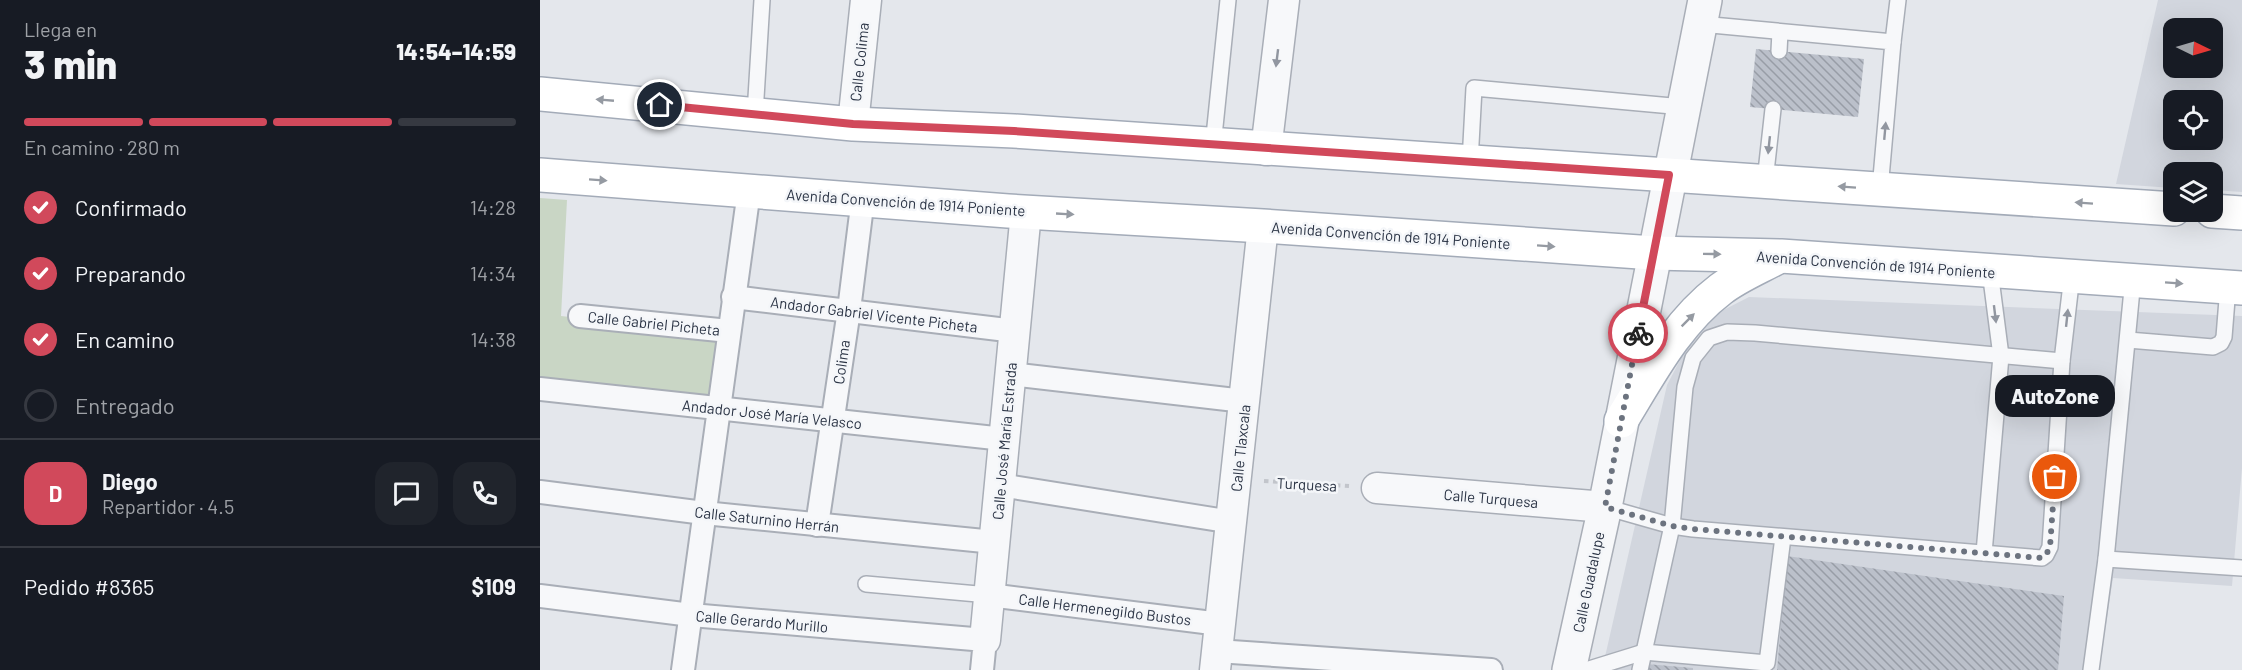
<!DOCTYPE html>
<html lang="es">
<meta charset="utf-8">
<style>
:root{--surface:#171b24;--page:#20242c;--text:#f1f3f6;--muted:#9ea1a6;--line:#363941;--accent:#d1495b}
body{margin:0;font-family:Barlow,sans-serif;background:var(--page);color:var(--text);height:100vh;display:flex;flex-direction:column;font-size:22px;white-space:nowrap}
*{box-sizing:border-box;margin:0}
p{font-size:20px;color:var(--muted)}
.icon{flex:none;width:33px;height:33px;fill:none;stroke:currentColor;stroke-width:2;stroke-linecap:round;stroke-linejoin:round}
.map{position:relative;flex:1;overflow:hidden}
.sheet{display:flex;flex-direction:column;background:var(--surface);width:540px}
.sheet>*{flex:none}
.needle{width:39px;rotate:95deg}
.controls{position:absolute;left:1623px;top:18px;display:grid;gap:12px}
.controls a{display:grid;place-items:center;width:60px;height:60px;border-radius:12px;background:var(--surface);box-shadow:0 6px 24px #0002;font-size:30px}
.pin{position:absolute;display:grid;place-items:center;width:51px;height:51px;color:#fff;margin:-26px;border:3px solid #fff;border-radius:50%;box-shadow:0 2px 6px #0007}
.courier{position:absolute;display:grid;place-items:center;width:60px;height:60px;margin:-30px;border:4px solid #d1495b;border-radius:50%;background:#fff;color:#222;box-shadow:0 2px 8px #0007}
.bubble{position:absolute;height:42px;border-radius:18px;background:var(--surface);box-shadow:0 6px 24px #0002;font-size:20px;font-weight:800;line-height:42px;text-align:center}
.summary em{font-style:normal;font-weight:800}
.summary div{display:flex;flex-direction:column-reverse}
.summary{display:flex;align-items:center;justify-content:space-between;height:102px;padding:0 24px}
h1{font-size:39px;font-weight:800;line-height:45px}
.bar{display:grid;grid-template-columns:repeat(4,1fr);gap:9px 6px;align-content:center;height:72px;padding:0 24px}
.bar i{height:8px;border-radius:4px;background:var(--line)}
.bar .selected{background:var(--accent)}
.bar p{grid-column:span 4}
.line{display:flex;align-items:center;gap:15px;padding:0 24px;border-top:2px solid var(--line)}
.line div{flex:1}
.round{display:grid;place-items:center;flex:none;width:63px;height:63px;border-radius:18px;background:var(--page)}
ol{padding:0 24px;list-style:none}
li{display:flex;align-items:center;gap:18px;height:66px}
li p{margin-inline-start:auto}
li .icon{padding:6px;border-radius:50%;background:var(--accent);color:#fff;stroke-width:4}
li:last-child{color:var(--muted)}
li i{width:33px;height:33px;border:3px solid var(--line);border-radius:50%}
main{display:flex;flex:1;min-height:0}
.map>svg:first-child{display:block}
.built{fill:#d2d6de;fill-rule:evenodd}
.park{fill:#c9d6c5}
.building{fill:url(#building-back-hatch)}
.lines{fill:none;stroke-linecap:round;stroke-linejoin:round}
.service-casing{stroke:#a9aeb7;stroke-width:18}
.pedestrian-casing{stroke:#a9aeb7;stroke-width:26}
.minor-casing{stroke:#a9aeb7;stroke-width:33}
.tertiary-casing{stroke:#a9aeb7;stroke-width:36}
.primary-casing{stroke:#a3abb8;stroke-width:36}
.path{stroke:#c2c5cb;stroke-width:4;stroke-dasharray:4.5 4.5;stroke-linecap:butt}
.service{stroke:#f7f8fa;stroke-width:15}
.pedestrian{stroke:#f7f8fa;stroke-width:22}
.minor{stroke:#f7f8fa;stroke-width:30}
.tertiary{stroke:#f7f8fa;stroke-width:33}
.primary{stroke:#fff;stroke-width:33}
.oneway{fill:#9196a0}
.oneway2{fill:#959aa2}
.done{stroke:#6c737f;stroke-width:6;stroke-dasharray:0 10.8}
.route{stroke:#d1495b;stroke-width:8}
.labels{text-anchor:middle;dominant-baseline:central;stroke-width:5;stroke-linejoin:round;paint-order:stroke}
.street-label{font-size:15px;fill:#2b3445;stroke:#f4f6f9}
</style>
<main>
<section class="sheet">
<div class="summary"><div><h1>3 min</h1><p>Llega en</p></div><em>14:54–14:59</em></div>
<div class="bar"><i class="selected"></i><i class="selected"></i><i class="selected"></i><i></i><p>En camino · 280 m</p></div>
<ol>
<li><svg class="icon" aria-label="check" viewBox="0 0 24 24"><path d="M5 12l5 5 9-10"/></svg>Confirmado<p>14:28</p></li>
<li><svg class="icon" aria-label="check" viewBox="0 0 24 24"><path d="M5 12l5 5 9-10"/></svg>Preparando<p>14:34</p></li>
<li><svg class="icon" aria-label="check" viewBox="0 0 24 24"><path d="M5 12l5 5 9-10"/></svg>En camino<p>14:38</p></li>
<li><i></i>Entregado</li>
</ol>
<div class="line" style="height:108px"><b class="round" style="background:var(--accent);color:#fff">D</b><div><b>Diego</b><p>Repartidor · 4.5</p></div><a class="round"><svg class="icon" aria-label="chat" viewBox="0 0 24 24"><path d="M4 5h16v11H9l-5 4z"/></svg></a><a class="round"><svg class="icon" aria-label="phone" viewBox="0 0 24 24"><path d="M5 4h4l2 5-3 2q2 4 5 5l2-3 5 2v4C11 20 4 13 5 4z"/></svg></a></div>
<div class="line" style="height:78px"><div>Pedido #8365</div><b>$109</b></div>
</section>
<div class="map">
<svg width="1702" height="670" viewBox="0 0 1702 670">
<defs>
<pattern id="building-back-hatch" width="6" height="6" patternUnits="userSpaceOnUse" patternTransform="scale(1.5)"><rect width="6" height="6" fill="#bbc0ca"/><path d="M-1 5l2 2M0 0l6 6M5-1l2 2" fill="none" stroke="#989da6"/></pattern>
</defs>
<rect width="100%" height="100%" fill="#e4e7ec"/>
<g class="built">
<path d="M1618,0H1702V192L1673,190L1672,172H1634L1633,188L1576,184ZM1634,28H1672V68H1634ZM1634,100H1672V140H1634Z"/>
<polygon points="1209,297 1702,316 1702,468 1692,586 1573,578 1559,670 1062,670 1127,385 1160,322"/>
</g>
<polygon class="park" points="0,198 27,200 21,316 185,334 176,405 0,382"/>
<g class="building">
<polygon points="1216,49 1324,59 1318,117 1210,107"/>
<polygon points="1247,556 1524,596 1518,670 1237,670"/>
<polygon points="1106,664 1153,668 1153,670 1106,670"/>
</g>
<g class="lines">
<g class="service-casing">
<g id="service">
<polyline points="1161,24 1353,42 1340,189"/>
<polyline points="1353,42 1358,0"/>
<polyline points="1239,51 1240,32"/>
<polyline points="215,114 222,0"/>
<polyline points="673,146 688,0"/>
<polyline points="930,162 934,88 1143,107"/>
<polyline points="1225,181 1233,109"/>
<polyline points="1588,340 1673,347 1681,343 1684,337 1688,287"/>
<polyline points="1065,507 1132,526 1153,529 1502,558 1506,555 1510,547 1522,361 1532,275"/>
<polyline points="1444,553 1461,356 1450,271"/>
<polyline points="1566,559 1702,568"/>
<polyline points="326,584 449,595"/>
<polyline points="1046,670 1104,652 1227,663 1243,537"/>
<polyline points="1100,670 1132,526 1145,387 1153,358 1169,338 1187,332 1215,333 1522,361"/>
<polyline points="1551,670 1566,559 1593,279"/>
</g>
</g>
<g class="pedestrian-casing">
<g id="pedestrian">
<polyline points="193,297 475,331"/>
<polyline points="40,316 189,331"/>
<polyline points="471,374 704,401"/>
<polyline points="0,389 464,439"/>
<polyline points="460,485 692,522"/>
<polyline points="0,492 164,513 454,542"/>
<polyline points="277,525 309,310 323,198"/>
<polyline points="449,595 680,624"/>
<polyline points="0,596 151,615 445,640 442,670"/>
<polyline points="677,651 951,670"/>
<polyline points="143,670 209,191"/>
</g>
</g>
<g class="minor-casing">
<g id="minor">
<polyline points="313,124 326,0"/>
<polyline points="726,150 744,0"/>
<polyline points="837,488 1065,507"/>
<polyline points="445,640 486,212"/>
<polyline points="675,670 723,226"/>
</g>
</g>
<g class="tertiary-casing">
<polyline id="tertiary" points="1029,670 1065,507 1165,0"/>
</g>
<g class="primary-casing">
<g id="primary">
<polyline points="0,94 313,124 474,131 1634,209"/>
<polyline points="0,175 468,211 723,226 1114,253 1241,256 1702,288"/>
<polyline points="1672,211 1702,213"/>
<path d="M1081,421C1110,374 1136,323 1181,289C1198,276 1220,267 1238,257"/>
</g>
</g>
<polyline class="path" points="724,481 809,486"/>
<use href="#service" class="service"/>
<use href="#pedestrian" class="pedestrian"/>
<use href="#minor" class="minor"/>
<use href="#tertiary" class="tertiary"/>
<use href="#primary" class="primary"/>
</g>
<defs><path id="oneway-solid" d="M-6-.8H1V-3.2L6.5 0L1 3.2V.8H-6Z" transform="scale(1.5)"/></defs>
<g class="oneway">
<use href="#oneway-solid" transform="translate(737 58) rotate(97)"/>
<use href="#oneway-solid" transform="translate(1345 131) rotate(-85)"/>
<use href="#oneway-solid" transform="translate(1229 145) rotate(96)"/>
<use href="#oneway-solid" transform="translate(1455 314) rotate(83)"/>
<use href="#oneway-solid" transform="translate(1527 318) rotate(-84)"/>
</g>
<g class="oneway2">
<use href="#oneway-solid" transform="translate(65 100) rotate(-175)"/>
<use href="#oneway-solid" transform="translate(58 180) rotate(4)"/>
<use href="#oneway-solid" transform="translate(1307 187) rotate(-176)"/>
<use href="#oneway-solid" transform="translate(1544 203) rotate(-176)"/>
<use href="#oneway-solid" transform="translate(525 214) rotate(3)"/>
<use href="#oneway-solid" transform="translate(1006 246) rotate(4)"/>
<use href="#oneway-solid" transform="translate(1172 254) rotate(1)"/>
<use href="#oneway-solid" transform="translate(1634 283) rotate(4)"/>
<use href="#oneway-solid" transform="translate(1148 320) rotate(-45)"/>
</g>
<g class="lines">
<polyline class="done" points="1098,333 1065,507 1132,526 1153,529 1502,558 1506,555 1510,547 1515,477"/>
<polyline class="route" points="120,105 313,124 474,131 1129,175 1098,333"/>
</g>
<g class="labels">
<g class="street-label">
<text transform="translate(319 62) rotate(-84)">Calle Colima</text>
<text transform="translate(366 202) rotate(4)">Avenida Convención de 1914 Poniente</text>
<text transform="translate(851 235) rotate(4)">Avenida Convención de 1914 Poniente</text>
<text transform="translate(1336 264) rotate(4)">Avenida Convención de 1914 Poniente</text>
<text transform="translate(334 314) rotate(7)">Andador Gabriel Vicente Picheta</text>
<text transform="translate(114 323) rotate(6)">Calle Gabriel Picheta</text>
<text transform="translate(301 362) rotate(-82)">Colima</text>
<text transform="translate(232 414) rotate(6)">Andador José María Velasco</text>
<text transform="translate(464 441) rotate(-85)">Calle José María Estrada</text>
<text transform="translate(700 448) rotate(-84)">Calle Tlaxcala</text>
<text transform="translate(767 484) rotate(3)">Turquesa</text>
<text transform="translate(951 498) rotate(5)">Calle Turquesa</text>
<text transform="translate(227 519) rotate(6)">Calle Saturnino Herrán</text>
<text transform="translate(1048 582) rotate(-78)">Calle Guadalupe</text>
<text transform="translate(565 609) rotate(7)">Calle Hermenegildo Bustos</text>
<text transform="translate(222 621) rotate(5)">Calle Gerardo Murillo</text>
</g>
</g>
</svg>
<div class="controls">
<a><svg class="needle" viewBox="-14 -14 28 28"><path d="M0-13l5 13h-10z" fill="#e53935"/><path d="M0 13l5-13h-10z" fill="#9ea1a6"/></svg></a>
<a><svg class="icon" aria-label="locate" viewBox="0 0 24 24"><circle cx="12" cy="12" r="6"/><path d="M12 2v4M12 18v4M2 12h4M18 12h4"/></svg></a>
<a><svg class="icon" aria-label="layers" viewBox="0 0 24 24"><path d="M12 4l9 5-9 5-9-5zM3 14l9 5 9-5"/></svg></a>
</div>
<div class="pin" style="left:1515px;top:477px;background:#ea580c"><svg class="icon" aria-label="bag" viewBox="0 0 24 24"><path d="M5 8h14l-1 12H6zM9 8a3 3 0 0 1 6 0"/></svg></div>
<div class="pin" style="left:120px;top:105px;background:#1f2937"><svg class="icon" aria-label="home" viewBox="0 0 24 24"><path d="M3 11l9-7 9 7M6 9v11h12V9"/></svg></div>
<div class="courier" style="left:1098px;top:333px"><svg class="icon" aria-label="bike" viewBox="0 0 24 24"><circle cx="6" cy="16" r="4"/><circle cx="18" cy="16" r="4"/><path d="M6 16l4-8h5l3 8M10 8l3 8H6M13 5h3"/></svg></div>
<div class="bubble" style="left:1455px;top:375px;width:120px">AutoZone</div>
</div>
</main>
